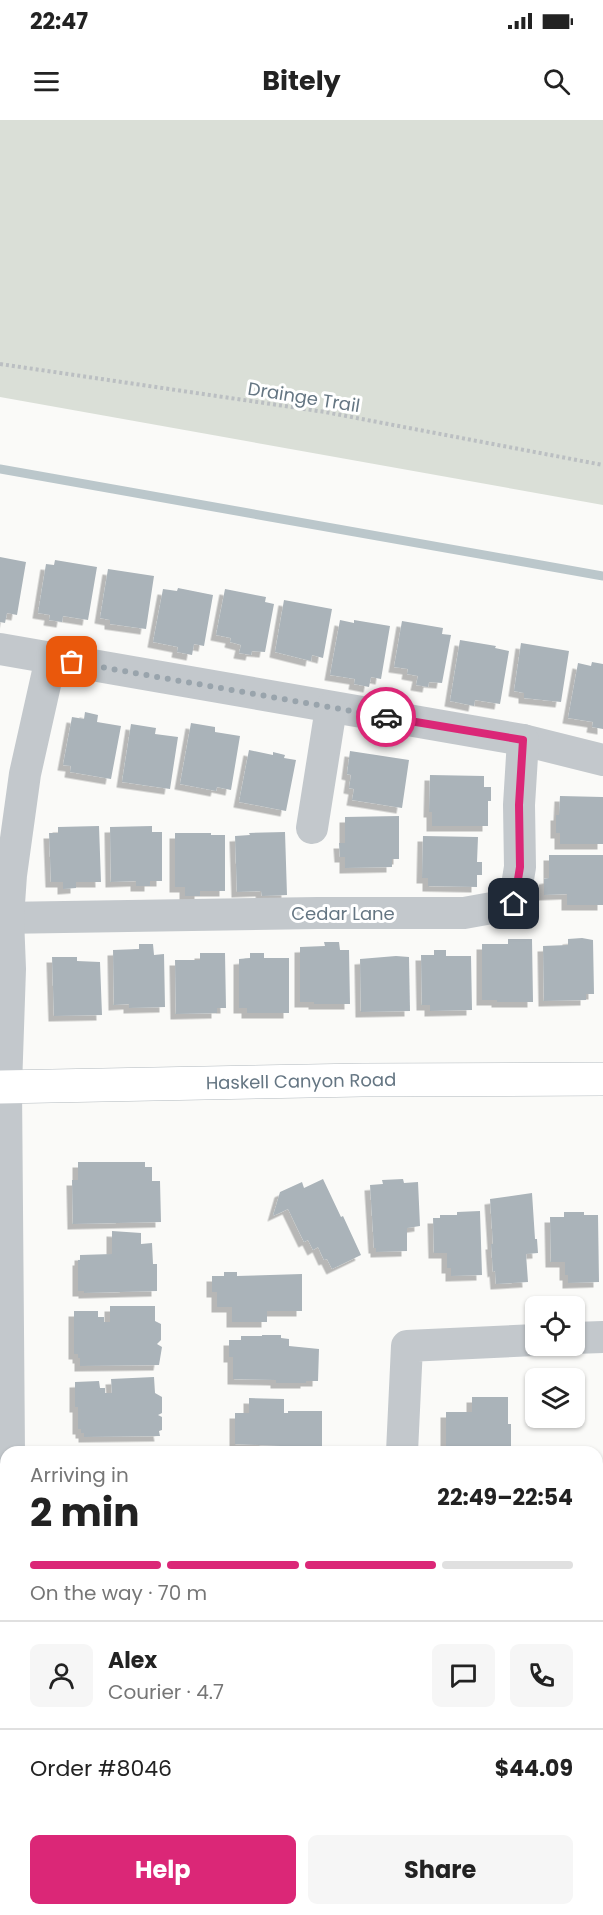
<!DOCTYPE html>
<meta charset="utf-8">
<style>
:root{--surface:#fff;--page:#f6f6f6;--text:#222;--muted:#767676;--line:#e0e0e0;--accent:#db2777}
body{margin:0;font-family:Poppins,sans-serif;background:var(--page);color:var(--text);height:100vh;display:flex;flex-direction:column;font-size:22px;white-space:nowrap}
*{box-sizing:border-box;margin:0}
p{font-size:20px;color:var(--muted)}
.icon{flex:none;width:33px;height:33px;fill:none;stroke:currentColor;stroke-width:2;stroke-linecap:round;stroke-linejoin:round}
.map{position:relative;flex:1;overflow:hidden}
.sheet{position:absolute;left:0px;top:1326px;width:603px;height:470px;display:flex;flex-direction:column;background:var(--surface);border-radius:18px 18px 0 0;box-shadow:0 2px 4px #0004}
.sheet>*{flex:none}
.fabs{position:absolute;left:525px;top:1176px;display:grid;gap:12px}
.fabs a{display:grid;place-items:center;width:60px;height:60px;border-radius:9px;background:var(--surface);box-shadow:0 2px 4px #0004;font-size:30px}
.pin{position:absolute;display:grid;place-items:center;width:51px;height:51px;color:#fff;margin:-26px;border-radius:12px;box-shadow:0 3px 9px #0006}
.courier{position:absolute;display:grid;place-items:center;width:60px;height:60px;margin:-30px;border:4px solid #db2777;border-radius:50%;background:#fff;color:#222;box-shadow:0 2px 8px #0007}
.summary em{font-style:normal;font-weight:700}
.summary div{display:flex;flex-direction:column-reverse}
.summary{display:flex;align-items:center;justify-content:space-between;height:102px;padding:0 30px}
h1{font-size:39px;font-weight:700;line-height:45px}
.bar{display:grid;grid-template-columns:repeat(4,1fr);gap:9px 6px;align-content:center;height:72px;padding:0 30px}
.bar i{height:8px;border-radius:4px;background:var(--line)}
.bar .selected{background:var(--accent)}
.bar p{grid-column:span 4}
.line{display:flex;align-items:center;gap:15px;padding:0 30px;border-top:2px solid var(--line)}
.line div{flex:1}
.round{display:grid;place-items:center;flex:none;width:63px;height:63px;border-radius:9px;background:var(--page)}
.button{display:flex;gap:12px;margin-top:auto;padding:12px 30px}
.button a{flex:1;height:69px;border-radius:9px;background:var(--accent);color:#fff;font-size:24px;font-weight:700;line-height:69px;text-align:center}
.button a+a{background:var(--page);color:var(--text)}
.status{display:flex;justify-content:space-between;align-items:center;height:42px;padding:0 30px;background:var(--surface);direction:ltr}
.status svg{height:16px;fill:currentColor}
header{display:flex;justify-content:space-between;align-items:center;height:78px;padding:0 30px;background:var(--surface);font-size:27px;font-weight:700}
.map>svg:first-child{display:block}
.green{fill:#dadfd7}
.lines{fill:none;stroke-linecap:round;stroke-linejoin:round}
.stream{stroke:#bbc7cb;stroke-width:9}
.building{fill:#aab3b9;filter:url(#shadow)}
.secondary-casing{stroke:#b3babf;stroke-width:34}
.path{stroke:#bbbfc2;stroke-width:4;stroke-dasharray:3 3;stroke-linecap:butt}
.minor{stroke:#c3c8cc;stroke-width:32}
.secondary{stroke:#fff;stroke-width:33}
.done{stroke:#99a4ac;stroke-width:6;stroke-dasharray:0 10.8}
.route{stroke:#db2777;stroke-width:8}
.labels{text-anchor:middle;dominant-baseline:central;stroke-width:6;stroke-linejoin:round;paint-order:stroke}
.street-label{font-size:18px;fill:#657683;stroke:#fff}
</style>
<div class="status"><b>22:47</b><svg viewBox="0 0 49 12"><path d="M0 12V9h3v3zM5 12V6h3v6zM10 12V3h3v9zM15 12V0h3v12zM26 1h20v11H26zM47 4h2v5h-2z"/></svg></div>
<header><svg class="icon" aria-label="menu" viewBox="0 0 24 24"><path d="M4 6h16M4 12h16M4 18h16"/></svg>Bitely<svg class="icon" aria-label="search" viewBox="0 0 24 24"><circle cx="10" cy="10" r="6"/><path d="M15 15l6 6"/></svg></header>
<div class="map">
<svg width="603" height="1795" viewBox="0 0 603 1795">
<defs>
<filter id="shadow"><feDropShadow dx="-5.5" dy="5.5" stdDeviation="0" flood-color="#0004"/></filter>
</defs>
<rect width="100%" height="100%" fill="#fafaf8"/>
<polygon class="green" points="0,0 603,0 603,385 0,277"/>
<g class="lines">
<g class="stream">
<polyline points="0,349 603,456"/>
<polyline points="597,1678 603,1673"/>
<polyline points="46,1790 56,1795"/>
<polyline points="474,1795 479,1790"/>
</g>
</g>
<g class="building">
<polygon points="0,437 26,442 17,495 7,493 5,503 0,502"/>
<polygon points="55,440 97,447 88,500 63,496 62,502 49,500 50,495 38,493 46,444 54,445"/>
<polygon points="108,449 154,456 146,509 110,504 110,500 100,498"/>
<polygon points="178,468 213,475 204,526 194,524 192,535 177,532 178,527 153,522 163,469 177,471"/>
<polygon points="225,469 266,477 265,482 274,484 265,532 252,531 251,535 239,533 241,525 230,522 231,518 216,515"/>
<polygon points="284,480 332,489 323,538 312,535 311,541 275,532"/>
<polygon points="340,500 354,503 354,500 390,506 381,559 371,557 369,567 354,564 355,559 330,555"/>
<polygon points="402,501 443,508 442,514 451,515 442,563 429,562 428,567 416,565 418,556 407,554 408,549 394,547"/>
<polygon points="460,520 496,526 495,528 509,531 500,584 475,580 474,586 450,581"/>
<polygon points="521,523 569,531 561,582 524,578 524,573 514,571"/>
<polygon points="592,542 603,544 603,609 592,607 593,602 568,598 578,543 591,546"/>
<polygon points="85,592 98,595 97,602 121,606 111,659 70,652 71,646 63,645 72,597 84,599"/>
<polygon points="191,603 215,607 215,612 240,616 231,670 217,667 216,671 180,664"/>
<polygon points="131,604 156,608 155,614 178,617 170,669 122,662"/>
<polygon points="249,630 273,635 273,632 285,635 284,638 296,640 286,691 239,682"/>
<polygon points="350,631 409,640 402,688 352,680 354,669 349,668 351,655 347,654"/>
<polygon points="430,655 484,656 484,667 491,667 491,681 488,681 488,706 432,706 432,692 429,692"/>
<polygon points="560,676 603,677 603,724 560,724 560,713 556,713 556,695 559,695"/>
<polygon points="399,696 399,739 392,739 392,747 345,748 345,737 340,737 339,723 345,723 345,697"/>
<polygon points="99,706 101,762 76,762 76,768 63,769 63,762 51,762 49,713 58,713 58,707"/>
<polygon points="152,706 152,712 162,712 162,761 150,761 150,766 136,766 136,761 111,762 110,707"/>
<polygon points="285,712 287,775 262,776 261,771 237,772 235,716 250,715 249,713"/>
<polygon points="175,713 211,713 211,715 225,715 225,771 200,771 200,776 185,776 185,767 175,767"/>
<polygon points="423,716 478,717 477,742 482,742 482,755 477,755 477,767 428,766 428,758 422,758"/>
<polygon points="549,735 603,735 603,785 567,785 567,774 544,775 544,759 549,758"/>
<polygon points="582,818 593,820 594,874 586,874 586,880 544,881 543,826 568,825 568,819"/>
<polygon points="508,819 532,819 533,882 497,882 497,880 482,880 482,824 508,824"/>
<polygon points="324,822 339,822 340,830 349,830 350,884 314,884 314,882 300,882 300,827 325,826"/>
<polygon points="139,824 153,824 154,835 164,834 165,887 129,888 129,884 114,885 113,830 139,829"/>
<polygon points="434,830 446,830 446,836 471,836 472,890 430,891 430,885 422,885 421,835 434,835"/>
<polygon points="200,833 225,833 226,888 217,888 217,893 176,894 175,840 200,840"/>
<polygon points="250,833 264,833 264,838 289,838 289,893 247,893 247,888 239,888 239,839 250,838"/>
<polygon points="396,836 409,837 410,891 361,892 360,839"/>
<polygon points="52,837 77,837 77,841 100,842 102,895 54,896"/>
<polygon points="78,1042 145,1042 145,1047 152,1047 152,1061 160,1061 161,1102 73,1104 72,1060 78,1060"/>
<polygon points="323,1059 341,1097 343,1096 361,1135 332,1149 327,1139 324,1140 318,1127 313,1130 308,1120 304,1122 288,1089 273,1096 280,1072 302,1062 304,1068"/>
<polygon points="403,1059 404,1063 418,1062 420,1106 407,1108 407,1131 376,1132 376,1128 374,1128 370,1065 383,1064 382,1060"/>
<polygon points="532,1073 535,1119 537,1119 538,1133 526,1134 528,1162 496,1164 495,1151 493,1152 491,1124 493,1124 490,1079"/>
<polygon points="480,1091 482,1155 451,1156 451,1148 447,1148 447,1133 434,1133 433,1098 440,1098 440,1095 457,1095 457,1092"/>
<polygon points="564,1092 584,1092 584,1095 598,1095 599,1162 568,1163 568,1155 565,1155 565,1142 551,1142 550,1097 564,1097"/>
<polygon points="112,1111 141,1113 141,1124 152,1123 153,1144 157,1144 157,1171 84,1173 84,1171 78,1171 78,1140 80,1140 80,1135 112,1134"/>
<polygon points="224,1152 237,1152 237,1156 302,1154 302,1191 267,1191 267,1202 232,1202 232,1187 217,1187 217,1172 212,1172 212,1156 224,1156"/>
<polygon points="110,1186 155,1186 155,1201 161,1204 161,1220 157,1224 162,1227 159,1245 80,1246 80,1238 78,1238 78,1234 74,1234 74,1191 98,1191 98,1197 104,1197 104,1202 110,1202"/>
<polygon points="262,1215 281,1215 281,1218 289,1219 289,1226 319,1229 318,1261 306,1261 306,1263 276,1263 276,1260 233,1259 233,1237 229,1237 229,1220 241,1220 241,1216 262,1216"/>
<polygon points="154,1257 155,1273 162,1277 162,1293 158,1295 162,1297 162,1310 159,1311 160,1316 84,1317 84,1313 81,1313 81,1309 78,1309 78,1287 75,1287 75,1262 99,1261 100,1268 105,1268 105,1273 112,1273 111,1259"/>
<polygon points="472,1277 508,1277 508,1304 511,1304 511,1326 446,1326 446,1292 472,1292"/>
<polygon points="249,1278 284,1279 284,1293 288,1293 288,1291 322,1291 322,1328 235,1324 235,1293 249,1293"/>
<rect x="96" y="1328" width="51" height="4"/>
<polygon points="141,1790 141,1795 84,1795 84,1791"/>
<polygon points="245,1790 333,1790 332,1795 245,1795"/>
</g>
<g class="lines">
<g class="secondary-casing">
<polyline id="secondary" points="0,967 362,960 603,959"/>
</g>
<polyline class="path" points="0,244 325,292 603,345"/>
<g class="minor">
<polyline points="0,529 523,620 603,640"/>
<polyline points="312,708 331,588"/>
<polyline points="0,798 318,793 464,793 514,784 520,747 519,685 523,620"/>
<polyline points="574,1218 603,1217"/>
<polyline points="9,1332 6,967 10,849 8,798 11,755 25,654 51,538"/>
<polyline points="402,1332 407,1226 536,1220"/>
<polyline points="0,1646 6,1646"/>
<polyline points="6,1790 6,1795"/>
<polyline points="397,1790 398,1795"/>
</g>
<use href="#secondary" class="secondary"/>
</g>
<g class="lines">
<polyline class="done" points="72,542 386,597"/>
<polyline class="route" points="386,597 523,620 519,685 520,747 514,784"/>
</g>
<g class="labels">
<g class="street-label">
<text transform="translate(304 277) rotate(9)">Drainge Trail</text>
<text x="343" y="793">Cedar Lane</text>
<text transform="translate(301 961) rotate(-1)">Haskell Canyon Road</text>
</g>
</g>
</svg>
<div class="fabs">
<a><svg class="icon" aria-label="locate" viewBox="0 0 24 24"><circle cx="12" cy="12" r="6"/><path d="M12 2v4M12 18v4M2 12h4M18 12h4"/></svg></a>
<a><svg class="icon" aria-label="layers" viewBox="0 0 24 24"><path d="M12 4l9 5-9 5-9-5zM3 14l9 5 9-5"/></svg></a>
</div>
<div class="pin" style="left:72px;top:542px;background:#ea580c"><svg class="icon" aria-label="bag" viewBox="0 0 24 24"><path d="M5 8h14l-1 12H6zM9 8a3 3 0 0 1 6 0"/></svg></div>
<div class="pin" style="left:514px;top:784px;background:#1f2937"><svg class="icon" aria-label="home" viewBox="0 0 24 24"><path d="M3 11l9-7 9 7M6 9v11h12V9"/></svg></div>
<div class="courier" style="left:386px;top:597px"><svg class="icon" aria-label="car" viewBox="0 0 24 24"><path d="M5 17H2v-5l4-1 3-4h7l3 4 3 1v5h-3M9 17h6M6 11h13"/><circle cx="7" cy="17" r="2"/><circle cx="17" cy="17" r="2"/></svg></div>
<section class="sheet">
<div class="summary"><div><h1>2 min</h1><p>Arriving in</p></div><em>22:49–22:54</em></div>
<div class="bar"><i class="selected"></i><i class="selected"></i><i class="selected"></i><i></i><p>On the way · 70 m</p></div>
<div class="line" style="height:108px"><a class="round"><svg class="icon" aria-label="person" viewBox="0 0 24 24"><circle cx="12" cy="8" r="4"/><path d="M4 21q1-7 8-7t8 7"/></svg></a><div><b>Alex</b><p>Courier · 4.7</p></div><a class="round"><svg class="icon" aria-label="chat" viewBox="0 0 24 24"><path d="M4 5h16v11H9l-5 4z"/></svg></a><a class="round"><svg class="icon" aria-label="phone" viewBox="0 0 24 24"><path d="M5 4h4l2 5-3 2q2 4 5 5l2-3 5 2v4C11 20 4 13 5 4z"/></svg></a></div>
<div class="line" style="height:78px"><div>Order #8046</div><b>$44.09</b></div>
<div class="button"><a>Help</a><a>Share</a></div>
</section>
</div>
